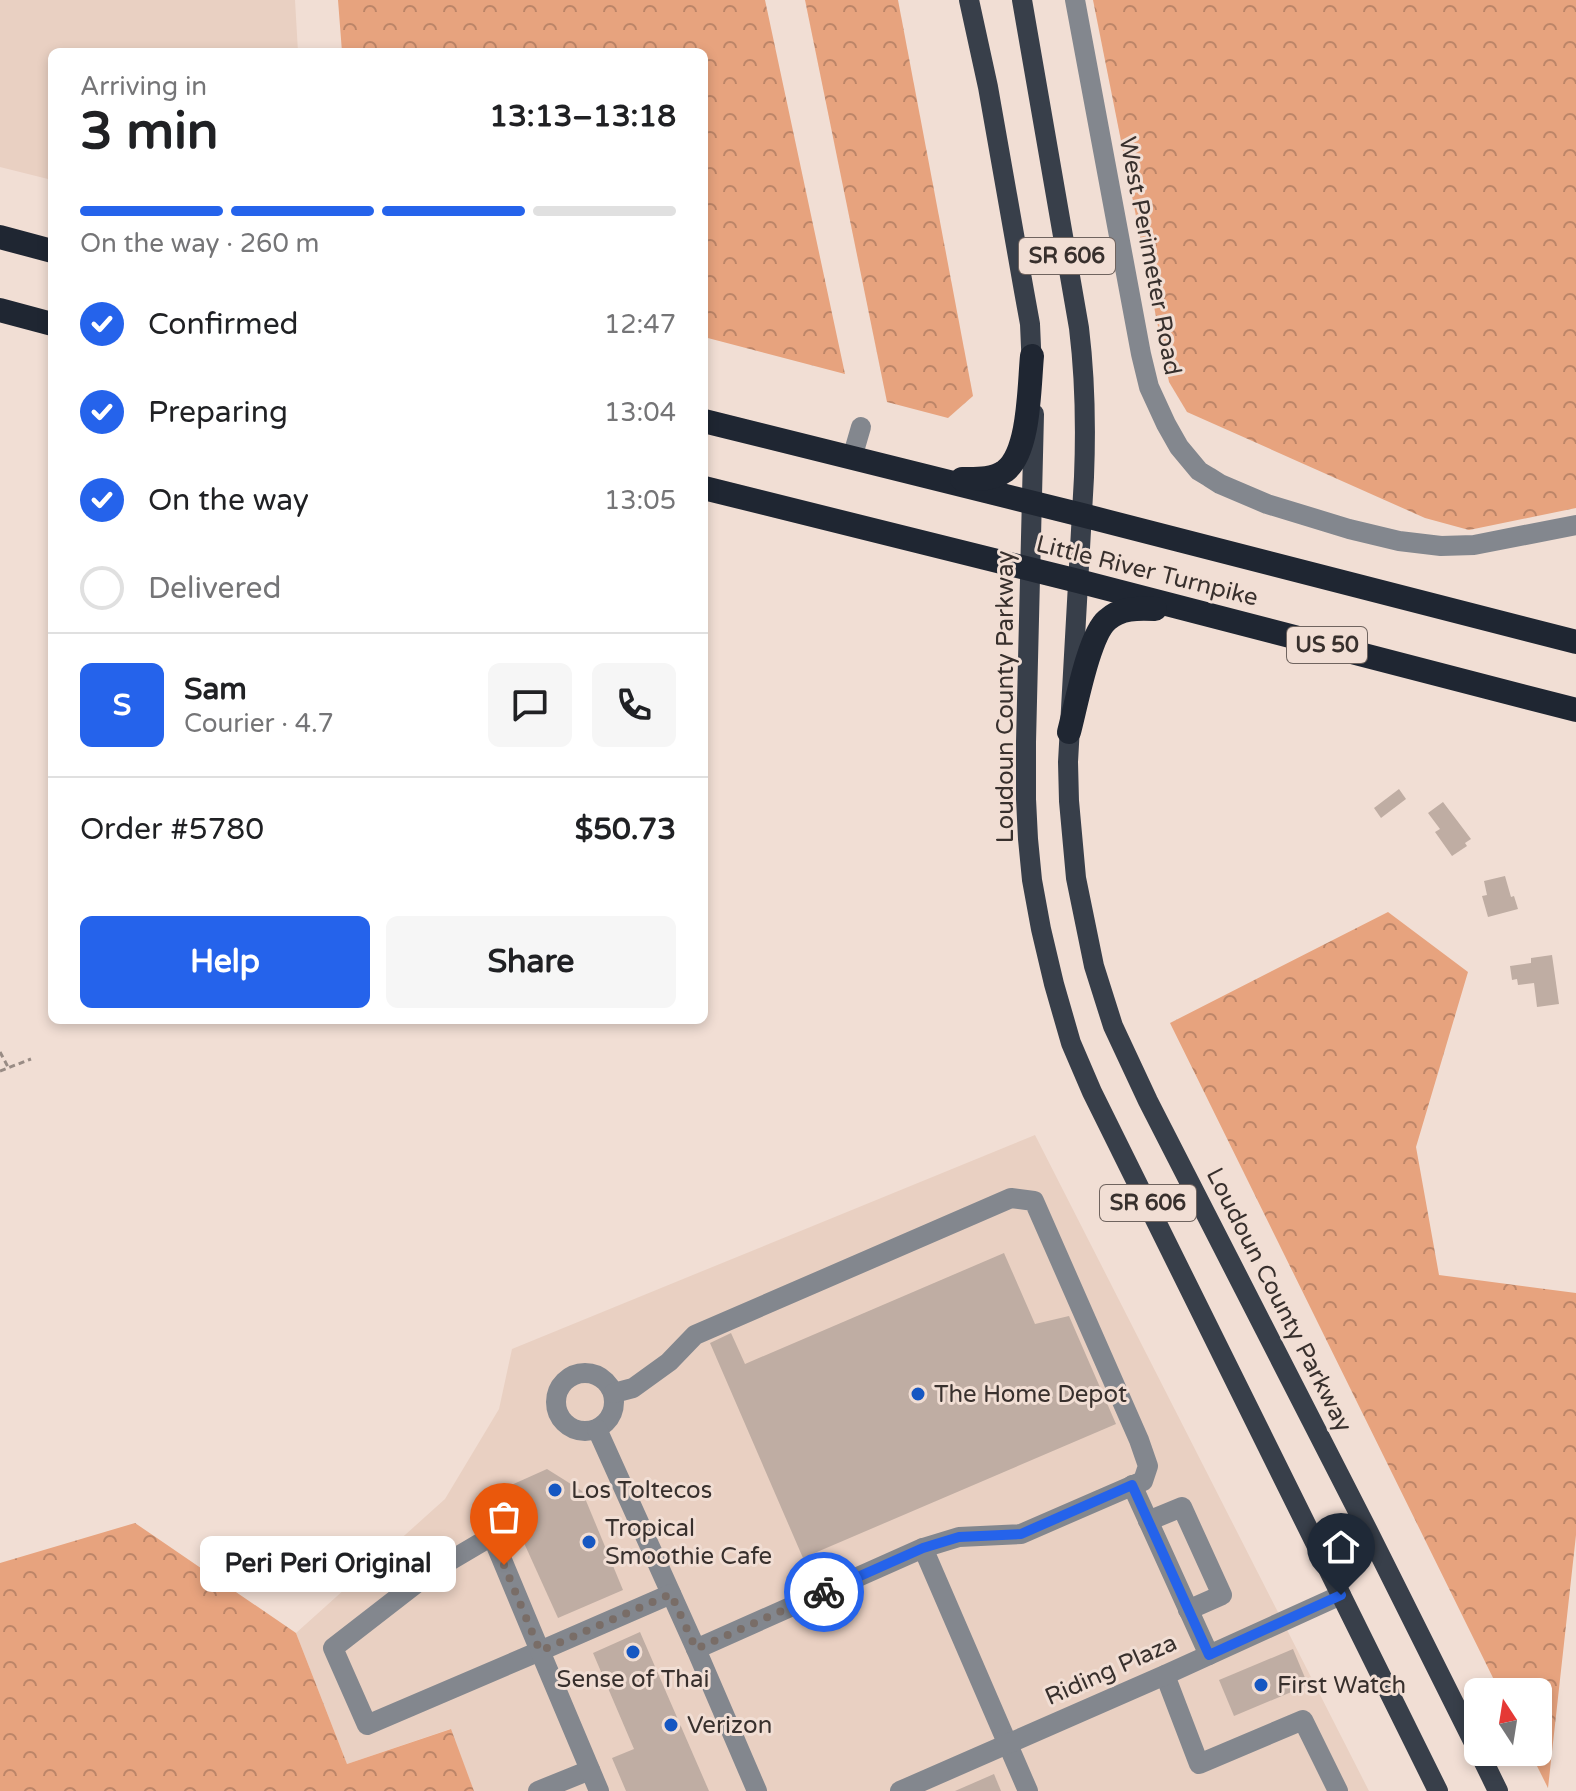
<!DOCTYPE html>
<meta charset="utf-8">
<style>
:root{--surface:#fff;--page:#f6f6f6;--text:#202124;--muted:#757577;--line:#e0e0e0;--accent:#2563eb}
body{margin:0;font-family:"Varela Round",sans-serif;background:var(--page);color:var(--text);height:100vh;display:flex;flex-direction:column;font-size:30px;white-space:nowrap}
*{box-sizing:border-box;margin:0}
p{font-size:26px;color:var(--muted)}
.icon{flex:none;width:44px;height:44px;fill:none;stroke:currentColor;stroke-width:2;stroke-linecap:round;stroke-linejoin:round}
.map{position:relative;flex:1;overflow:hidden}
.sheet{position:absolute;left:48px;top:48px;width:660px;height:976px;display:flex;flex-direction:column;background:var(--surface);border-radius:12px;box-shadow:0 4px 12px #0003}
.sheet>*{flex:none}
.needle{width:52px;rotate:348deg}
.fabs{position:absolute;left:1464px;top:1678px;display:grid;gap:16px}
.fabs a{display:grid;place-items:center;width:88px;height:88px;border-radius:12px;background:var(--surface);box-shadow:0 4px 12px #0003;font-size:40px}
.pin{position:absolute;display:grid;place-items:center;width:68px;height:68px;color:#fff;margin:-82px -34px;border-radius:50% 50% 50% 0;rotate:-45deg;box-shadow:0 0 8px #0007}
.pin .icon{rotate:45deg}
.courier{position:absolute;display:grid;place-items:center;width:80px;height:80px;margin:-40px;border:6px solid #2563eb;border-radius:50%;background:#fff;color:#222;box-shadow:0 2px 10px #0007}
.bubble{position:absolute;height:56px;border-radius:12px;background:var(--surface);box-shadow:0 4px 12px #0003;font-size:26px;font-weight:700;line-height:56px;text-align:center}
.overview em{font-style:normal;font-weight:700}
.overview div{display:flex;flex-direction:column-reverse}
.overview{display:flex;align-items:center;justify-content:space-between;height:136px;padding:0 32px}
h1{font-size:52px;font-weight:700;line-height:60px}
.bar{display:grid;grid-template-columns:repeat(4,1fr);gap:12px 8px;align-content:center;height:96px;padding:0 32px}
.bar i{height:10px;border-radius:6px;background:var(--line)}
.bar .active{background:var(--accent)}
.bar p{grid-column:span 4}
.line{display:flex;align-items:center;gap:20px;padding:0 32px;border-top:2px solid var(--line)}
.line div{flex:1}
.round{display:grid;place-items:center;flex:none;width:84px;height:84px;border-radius:12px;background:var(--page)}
ol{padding:0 32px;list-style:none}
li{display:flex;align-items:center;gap:24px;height:88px}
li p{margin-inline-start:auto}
li .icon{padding:8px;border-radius:50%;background:var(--accent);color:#fff;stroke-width:4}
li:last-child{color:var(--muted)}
li i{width:44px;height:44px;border:4px solid var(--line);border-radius:50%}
.button{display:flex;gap:16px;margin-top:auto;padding:16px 32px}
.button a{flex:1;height:92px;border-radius:12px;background:var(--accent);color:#fff;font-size:32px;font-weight:700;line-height:92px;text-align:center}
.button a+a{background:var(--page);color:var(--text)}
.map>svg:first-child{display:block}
.built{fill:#e9d0c2}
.forest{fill:url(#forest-crowns)}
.building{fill:#bfada3}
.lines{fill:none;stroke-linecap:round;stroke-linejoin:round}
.path{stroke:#998c85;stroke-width:3;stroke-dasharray:6 4;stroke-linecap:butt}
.minor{stroke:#83878e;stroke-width:20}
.major{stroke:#383f4a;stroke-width:20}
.highway{stroke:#1f2632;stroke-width:24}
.done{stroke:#796d67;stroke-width:8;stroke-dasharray:0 14.4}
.route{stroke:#2563eb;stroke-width:10}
.poi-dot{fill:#1657c2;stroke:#f1ded4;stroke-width:3}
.labels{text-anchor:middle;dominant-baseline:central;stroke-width:6;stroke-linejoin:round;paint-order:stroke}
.shield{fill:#f1ded4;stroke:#70645f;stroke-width:2}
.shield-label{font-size:22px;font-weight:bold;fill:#38302d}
.street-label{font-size:24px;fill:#38302d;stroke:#f1ded4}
.poi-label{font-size:24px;fill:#38302d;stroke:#f1ded4;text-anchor:start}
</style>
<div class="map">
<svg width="1576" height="1791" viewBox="0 0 1576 1791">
<defs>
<pattern id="forest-crowns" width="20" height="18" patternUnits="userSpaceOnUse" patternTransform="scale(2)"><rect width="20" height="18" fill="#e7a37e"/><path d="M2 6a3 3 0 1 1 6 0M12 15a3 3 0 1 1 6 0" fill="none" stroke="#bc8568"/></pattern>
</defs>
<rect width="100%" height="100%" fill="#f1ded4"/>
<g class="built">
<polygon points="0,0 295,0 298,52 52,52 52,180 0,167"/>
<polygon points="1035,1135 1369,1791 474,1791 450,1729 347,1764 296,1633 445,1499 499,1409 512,1349"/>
</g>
<g class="forest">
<polygon points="338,0 765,0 845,374 704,337 704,52 342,52"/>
<polygon points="805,0 898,0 973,396 948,418 887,402"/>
<polygon points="1093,0 1576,0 1576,508 1469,530 1425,518 1187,412 1169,382"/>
<polygon points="1388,912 1468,972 1416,1147 1439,1275 1576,1293 1576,1535 1548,1788 1530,1752 1538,1752 1538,1692 1500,1692 1170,1023"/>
<polygon points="135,1523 296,1633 347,1764 451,1729 474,1791 0,1791 0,1563"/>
</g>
<g class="building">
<polygon points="1399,789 1406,799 1381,818 1374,808"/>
<polygon points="1443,802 1471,839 1465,843 1467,846 1452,856 1435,832 1440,829 1428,813"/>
<polygon points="1505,876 1511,897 1514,896 1518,909 1488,917 1482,896 1487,895 1484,881"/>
<polygon points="1552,955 1559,1004 1537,1007 1534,983 1518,985 1517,979 1512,980 1510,966 1531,963 1531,958"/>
<polygon points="1004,1253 1035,1324 1069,1316 1116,1424 803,1558 710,1343 731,1333 745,1364"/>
<polygon points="547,1469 582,1491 623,1590 558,1618 500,1490"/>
<polygon points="640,1632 709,1791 626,1791 612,1758 634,1749 593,1653"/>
<polygon points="1293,1649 1308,1685 1234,1716 1219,1680"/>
<polygon points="994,1774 1001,1791 955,1791"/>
</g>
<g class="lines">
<g class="path">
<polyline points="0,1052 8,1067"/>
<polyline points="0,1071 31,1059"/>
</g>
<g class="minor">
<polyline points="1075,0 1141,354 1149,387 1166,424 1179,447 1199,471 1209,477 1220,484 1267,504 1349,529 1399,541 1441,546 1474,545 1576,525"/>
<polyline points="852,458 861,427"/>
<circle cx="585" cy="1402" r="29"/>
<polyline points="614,1393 633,1388 669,1362 695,1335 1011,1198 1034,1201 1139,1440 1148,1466 1143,1481 1021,1534 959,1537 923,1548 696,1649"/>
<polyline points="597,1429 696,1649 757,1791"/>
<polyline points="1132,1485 1209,1655"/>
<polyline points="1148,1521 1182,1507 1222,1595 1188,1610"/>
<polygon points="492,1536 540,1651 367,1725 333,1648 431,1572"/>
<polyline points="923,1548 1028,1791"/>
<polyline points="1165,1675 1199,1764 1303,1720 1338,1791"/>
<polyline points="538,1791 590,1770"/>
<polyline points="599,1791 540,1651 671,1594"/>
<polyline points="900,1791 1165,1675 1341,1595"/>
</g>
<g class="major">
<polyline points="969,0 988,87 1024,291 1030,324 1032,370"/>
<path d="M1022,0L1079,328C1085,377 1086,427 1084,477L1068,762L1069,801L1076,878L1094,966L1113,1026L1148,1101L1367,1529L1478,1751"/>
<polyline points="1034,414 1026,742 1026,799 1028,839 1032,880 1041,929 1054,984 1071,1043 1092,1092 1438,1791"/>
<polyline points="1479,1752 1498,1791"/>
</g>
<g class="highway">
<polyline points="0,237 52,251"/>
<polyline points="0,310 52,324"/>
<polyline points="704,421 1082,515 1576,642"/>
<path d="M962,479C977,479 992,480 1005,471C1030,452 1029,386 1032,356"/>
<polyline points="704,488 1078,581 1576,710"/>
<path d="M1069,732C1076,706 1089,635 1107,620C1120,608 1138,608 1155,609"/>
</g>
</g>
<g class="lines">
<polyline class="done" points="504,1565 540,1651 671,1594 696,1649 824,1592"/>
<polyline class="route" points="824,1592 923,1548 959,1537 1021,1534 1132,1485 1209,1655 1341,1595"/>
</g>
<g class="poi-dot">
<circle cx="918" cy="1394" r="8"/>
<circle cx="555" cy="1490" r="8"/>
<circle cx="589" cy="1542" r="8"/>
<circle cx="633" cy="1652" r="8"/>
<circle cx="1261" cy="1685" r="8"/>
<circle cx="671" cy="1725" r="8"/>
</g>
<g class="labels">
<g class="shield">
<rect x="1019" y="238" width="96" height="36" rx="6"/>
<rect x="1287" y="627" width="80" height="36" rx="6"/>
<rect x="1100" y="1185" width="96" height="36" rx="6"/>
</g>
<g class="shield-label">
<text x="1067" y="256">SR 606</text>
<text x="1327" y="645">US 50</text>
<text x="1148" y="1203">SR 606</text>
</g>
<g class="street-label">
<text transform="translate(1150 256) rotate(79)">West Perimeter Road</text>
<text transform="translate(1147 571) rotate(14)">Little River Turnpike</text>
<text transform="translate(1005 697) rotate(-90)">Loudoun County Parkway</text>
<text transform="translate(1279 1300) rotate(63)">Loudoun County Parkway</text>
<text transform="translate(1111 1670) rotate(-24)">Riding Plaza</text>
</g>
<g class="poi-label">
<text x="934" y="1394">The Home Depot</text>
<text x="571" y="1490">Los Toltecos</text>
<text x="605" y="1528">Tropical<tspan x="605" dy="28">Smoothie Cafe</tspan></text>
<text x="633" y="1679" text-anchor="middle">Sense of Thai</text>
<text x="1277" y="1685">First Watch</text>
<text x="687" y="1725">Verizon</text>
</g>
</g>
</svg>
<div class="fabs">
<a><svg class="needle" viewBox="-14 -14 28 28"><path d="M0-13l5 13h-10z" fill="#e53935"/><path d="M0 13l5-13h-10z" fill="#757577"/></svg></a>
</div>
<div class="pin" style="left:504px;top:1565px;background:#ea580c"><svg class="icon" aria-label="bag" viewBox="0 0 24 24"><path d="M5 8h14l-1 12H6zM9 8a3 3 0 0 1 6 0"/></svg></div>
<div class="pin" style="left:1341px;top:1595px;background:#1f2937"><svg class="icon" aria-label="home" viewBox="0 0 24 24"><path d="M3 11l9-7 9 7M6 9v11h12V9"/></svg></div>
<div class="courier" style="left:824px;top:1592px"><svg class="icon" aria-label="bike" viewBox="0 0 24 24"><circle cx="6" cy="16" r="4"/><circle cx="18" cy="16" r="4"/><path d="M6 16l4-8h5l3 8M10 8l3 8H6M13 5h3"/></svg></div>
<div class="bubble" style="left:200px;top:1536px;width:256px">Peri Peri Original</div>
<section class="sheet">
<div class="overview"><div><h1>3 min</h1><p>Arriving in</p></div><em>13:13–13:18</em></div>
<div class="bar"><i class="active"></i><i class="active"></i><i class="active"></i><i></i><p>On the way · 260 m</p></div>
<ol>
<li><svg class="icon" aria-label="check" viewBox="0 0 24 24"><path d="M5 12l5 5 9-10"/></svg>Confirmed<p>12:47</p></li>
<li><svg class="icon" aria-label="check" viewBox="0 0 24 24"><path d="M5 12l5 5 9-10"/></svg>Preparing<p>13:04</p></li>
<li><svg class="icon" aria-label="check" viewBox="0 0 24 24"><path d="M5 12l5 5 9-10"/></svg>On the way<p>13:05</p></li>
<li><i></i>Delivered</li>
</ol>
<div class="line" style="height:144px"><b class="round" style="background:var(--accent);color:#fff">S</b><div><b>Sam</b><p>Courier · 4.7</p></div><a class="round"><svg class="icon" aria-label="chat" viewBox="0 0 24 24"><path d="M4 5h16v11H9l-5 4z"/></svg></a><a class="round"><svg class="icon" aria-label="phone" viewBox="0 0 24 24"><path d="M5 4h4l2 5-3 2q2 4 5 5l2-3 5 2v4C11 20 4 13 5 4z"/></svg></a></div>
<div class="line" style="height:104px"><div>Order #5780</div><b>$50.73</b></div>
<div class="button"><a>Help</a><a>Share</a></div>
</section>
</div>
